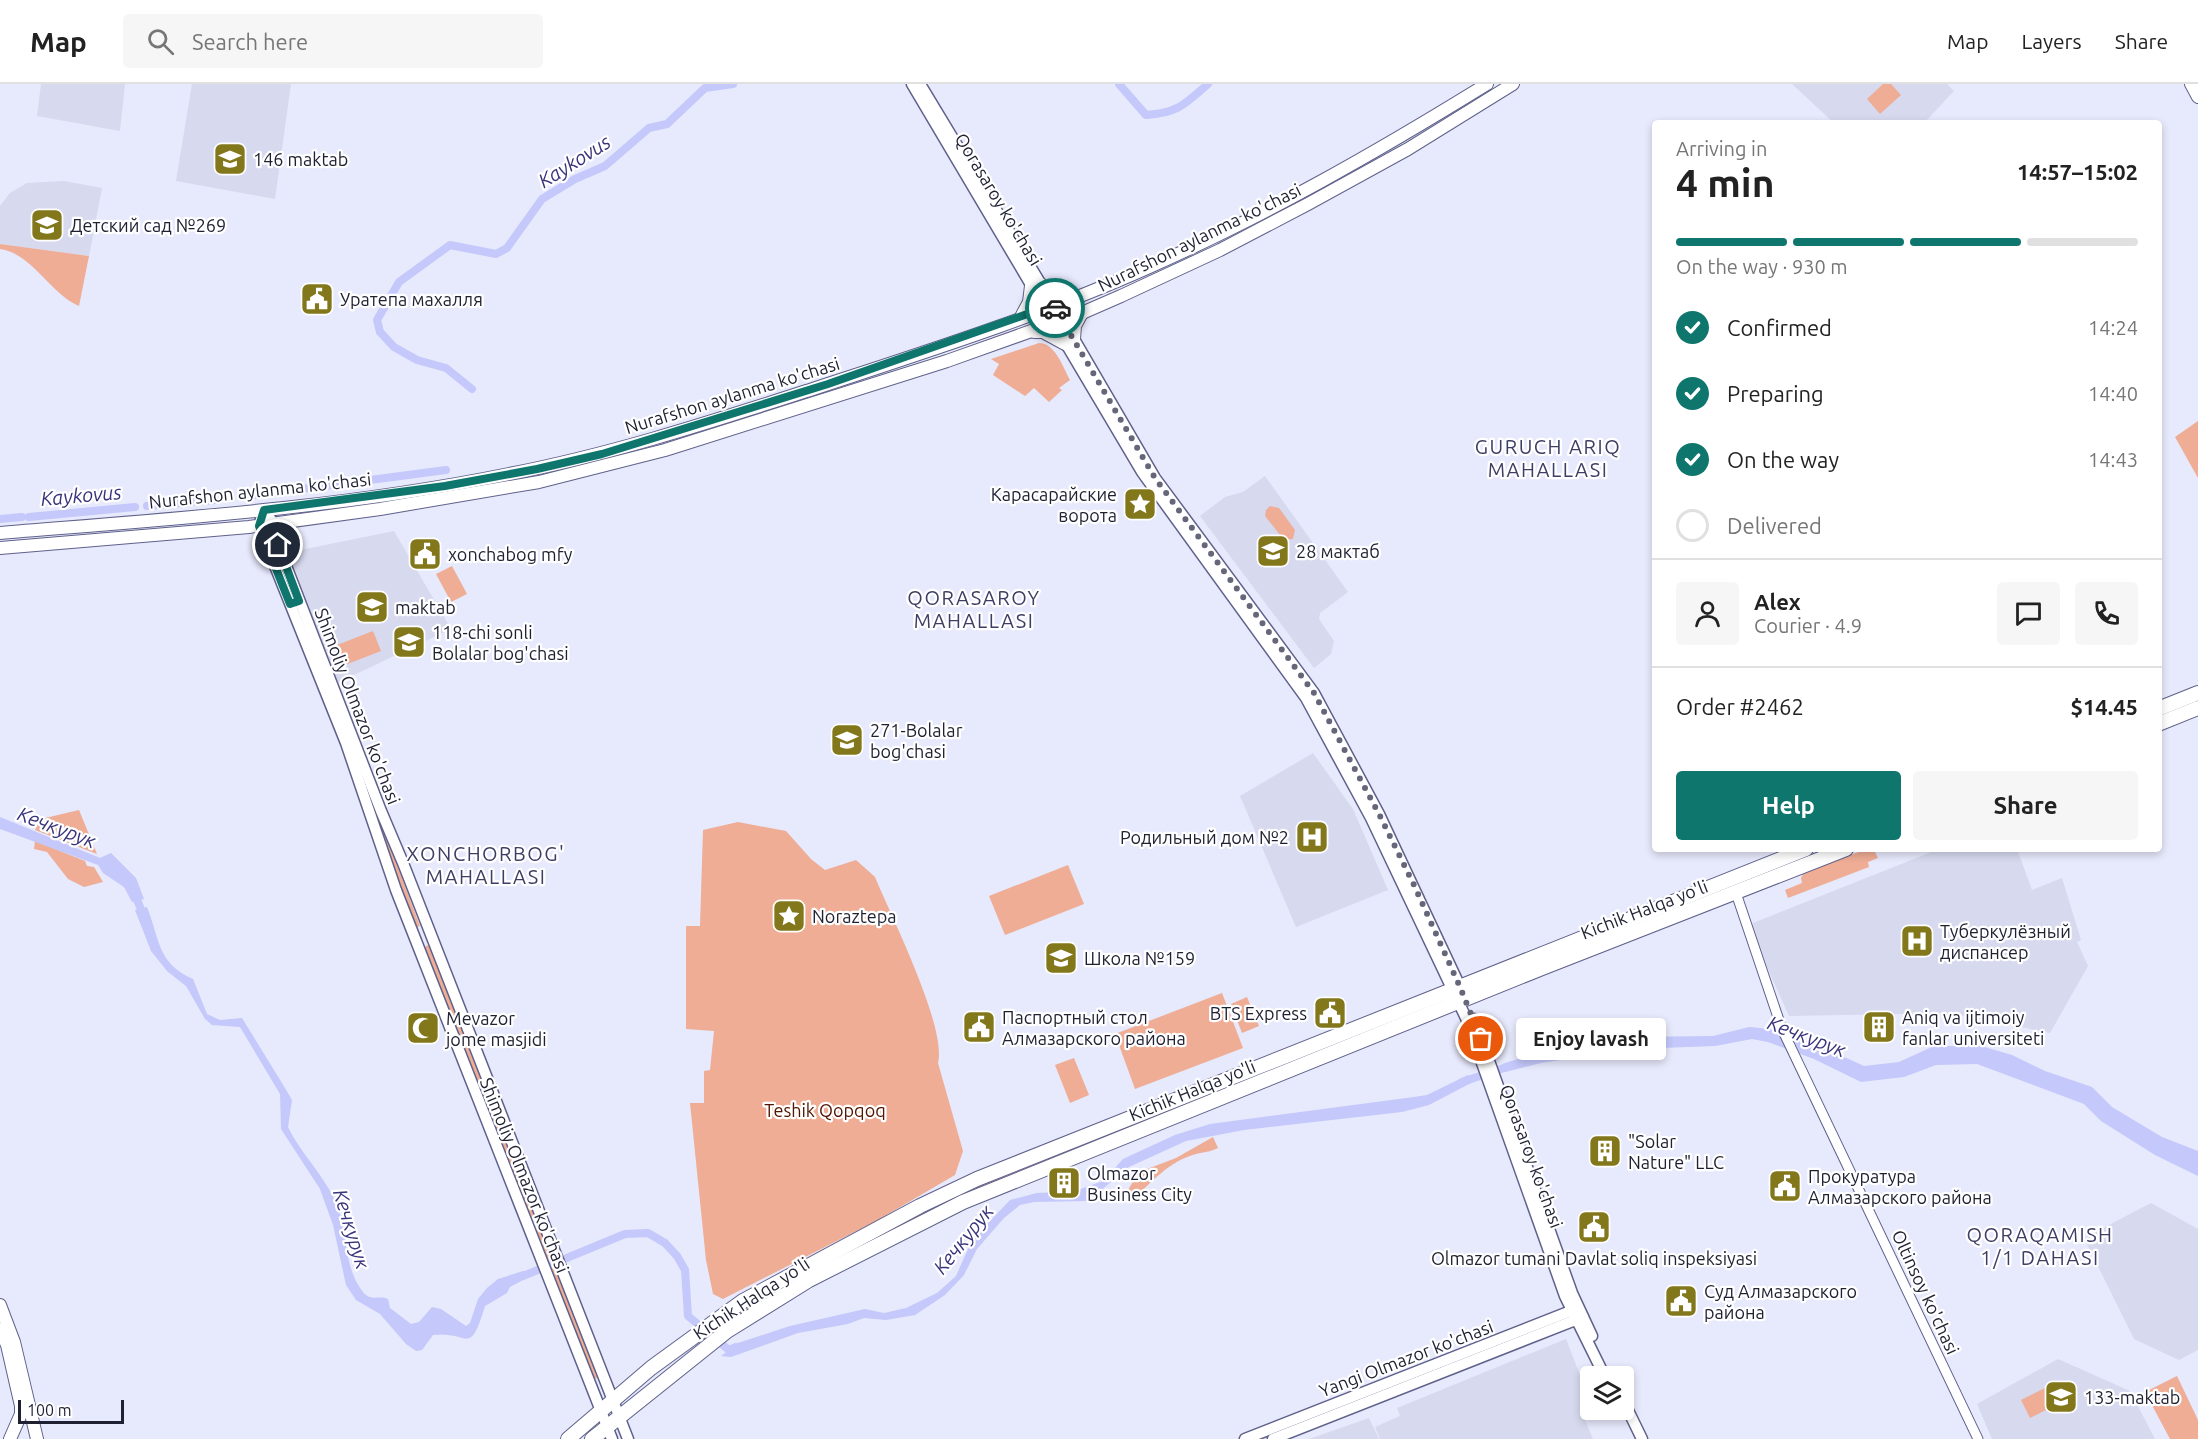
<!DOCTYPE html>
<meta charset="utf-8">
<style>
:root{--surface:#fff;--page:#f6f6f6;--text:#222;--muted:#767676;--line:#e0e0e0;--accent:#0f766e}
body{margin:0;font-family:Ubuntu,sans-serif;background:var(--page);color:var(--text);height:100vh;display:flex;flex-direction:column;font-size:22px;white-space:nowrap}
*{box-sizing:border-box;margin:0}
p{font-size:20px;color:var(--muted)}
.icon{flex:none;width:33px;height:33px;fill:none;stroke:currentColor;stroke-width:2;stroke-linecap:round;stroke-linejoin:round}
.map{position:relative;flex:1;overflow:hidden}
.side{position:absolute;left:1652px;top:36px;width:510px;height:732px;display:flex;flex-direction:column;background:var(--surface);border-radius:6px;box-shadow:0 3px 9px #0003}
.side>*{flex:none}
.buttons{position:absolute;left:1580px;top:1282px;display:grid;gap:12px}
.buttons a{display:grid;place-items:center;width:54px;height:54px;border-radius:6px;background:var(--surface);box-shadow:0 3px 9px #0003;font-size:30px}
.scale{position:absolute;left:18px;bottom:15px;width:106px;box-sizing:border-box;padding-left:6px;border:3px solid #1f2032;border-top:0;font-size:16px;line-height:21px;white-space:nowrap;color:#1f2032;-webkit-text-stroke:4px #fff;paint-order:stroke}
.pin{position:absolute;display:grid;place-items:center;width:51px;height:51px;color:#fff;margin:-26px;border:3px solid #fff;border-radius:50%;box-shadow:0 2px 6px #0007}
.courier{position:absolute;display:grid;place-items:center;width:60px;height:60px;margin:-30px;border:4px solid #0f766e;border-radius:50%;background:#fff;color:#222;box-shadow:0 2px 8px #0007}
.bubble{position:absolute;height:42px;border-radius:6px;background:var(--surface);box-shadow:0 3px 9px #0003;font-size:20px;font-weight:700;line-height:42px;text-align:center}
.head em{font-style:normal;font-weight:700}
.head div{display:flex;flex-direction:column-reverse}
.head{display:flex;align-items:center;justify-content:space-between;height:102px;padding:0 24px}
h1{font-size:39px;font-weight:700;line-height:45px}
.bar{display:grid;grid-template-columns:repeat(4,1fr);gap:9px 6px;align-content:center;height:72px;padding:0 24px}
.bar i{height:8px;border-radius:4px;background:var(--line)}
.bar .selected{background:var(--accent)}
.bar p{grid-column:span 4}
.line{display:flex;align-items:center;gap:15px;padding:0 24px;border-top:2px solid var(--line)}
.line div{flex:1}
.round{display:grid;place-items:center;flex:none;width:63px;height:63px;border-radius:6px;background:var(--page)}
ol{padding:0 24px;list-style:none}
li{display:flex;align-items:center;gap:18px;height:66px}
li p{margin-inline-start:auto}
li .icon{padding:6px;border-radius:50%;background:var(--accent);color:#fff;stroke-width:4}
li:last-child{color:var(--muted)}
li i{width:33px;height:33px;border:3px solid var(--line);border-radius:50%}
.action{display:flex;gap:12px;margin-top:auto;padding:12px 24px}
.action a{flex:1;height:69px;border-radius:6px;background:var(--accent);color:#fff;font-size:24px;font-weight:700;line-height:69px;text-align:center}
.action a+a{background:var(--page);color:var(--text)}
header{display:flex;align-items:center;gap:36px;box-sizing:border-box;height:84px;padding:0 30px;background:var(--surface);border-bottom:2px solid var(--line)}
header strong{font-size:28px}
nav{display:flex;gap:33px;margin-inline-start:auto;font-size:21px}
.search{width:420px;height:54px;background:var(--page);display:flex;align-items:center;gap:15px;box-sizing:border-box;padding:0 21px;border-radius:6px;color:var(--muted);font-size:22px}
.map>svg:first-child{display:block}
.built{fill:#d7d9ef}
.green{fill:#eead94}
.water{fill:#c4c8fa}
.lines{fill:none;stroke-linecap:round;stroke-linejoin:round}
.canal{stroke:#c4c8fa;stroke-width:8}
.tertiary-casing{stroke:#5f618b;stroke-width:11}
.secondary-casing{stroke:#5f618b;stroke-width:13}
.primary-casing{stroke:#5f618b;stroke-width:14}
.trunk-casing{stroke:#5f618b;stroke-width:16}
.tertiary{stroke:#fff;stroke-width:9}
.secondary{stroke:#fff;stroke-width:10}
.primary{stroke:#fff;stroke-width:12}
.trunk{stroke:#fff;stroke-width:14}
.done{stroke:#656679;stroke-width:6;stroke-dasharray:0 10.8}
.route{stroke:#0f766e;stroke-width:8}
.labels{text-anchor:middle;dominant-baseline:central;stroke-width:4.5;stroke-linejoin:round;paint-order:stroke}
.poi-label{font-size:18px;fill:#1f2032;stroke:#fff;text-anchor:start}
.street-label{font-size:18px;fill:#1f2032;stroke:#fff}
.park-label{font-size:18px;fill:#501600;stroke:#fff}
.water-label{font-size:20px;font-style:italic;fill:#38347b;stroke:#fff}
.neighbourhood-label{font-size:20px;letter-spacing:1.5px;fill:#3d3e65;stroke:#fff}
</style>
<header>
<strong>Map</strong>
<div class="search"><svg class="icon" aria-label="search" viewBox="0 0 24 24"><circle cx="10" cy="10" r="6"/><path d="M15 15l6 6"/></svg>Search here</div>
<nav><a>Map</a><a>Layers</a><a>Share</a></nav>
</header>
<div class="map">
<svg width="2198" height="1355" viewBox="0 0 2198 1355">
<rect width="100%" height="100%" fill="#e7e9fc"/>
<g class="built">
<polygon points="41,0 125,0 120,47 37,32"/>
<polygon points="192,0 291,0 275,115 176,97"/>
<polygon points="1792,0 1947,0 1954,7 1924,39 1834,39"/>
<polygon points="64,97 102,104 89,172 0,160 0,122 10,109 27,99"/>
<polygon points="1265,392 1348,508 1320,529 1319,535 1334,557 1331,570 1314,584 1200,432 1225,413 1243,408"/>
<polygon points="394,447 451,545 337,599 286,469"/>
<polygon points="1313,669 1353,725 1388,806 1296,843 1240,712"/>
<polygon points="1939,765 2017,765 2032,806 2062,794 2081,856 2077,858 2088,882 2050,949 1950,929 1789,932 1748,841"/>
<polygon points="2151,1119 2198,1145 2198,1266 2179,1276 2134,1255 2084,1154"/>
<polygon points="1566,1255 1590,1317 1590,1326 1594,1326 1596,1331 1585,1336 1593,1355 1380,1355 1375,1343 1400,1332 1397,1324"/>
<polygon points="2058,1275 2130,1307 2155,1355 1992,1355 1977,1320"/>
<polygon points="1369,1334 1379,1355 1308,1355 1312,1354"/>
</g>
<g class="green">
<polygon points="1883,0 1891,0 1901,11 1880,30 1867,15"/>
<path d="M0,160L89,172L79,222C49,209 33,170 0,165Z"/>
<path d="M1039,259C1055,259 1063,283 1070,296L1059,304L1062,306L1049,318L1034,304L1025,312L993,291L999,280L991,275Z"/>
<polygon points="2198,337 2198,394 2175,353"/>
<polygon points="1270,422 1279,424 1295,446 1293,455 1284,456 1265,432 1266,426"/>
<polygon points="452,482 467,510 451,518 436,490"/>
<polygon points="373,547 381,567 345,581 337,561"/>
<polygon points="79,726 97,770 35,746 41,735"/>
<path d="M738,738L786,747L811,775L825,786L856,776L875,793C891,832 947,943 938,979L963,1067L955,1091L878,1136L723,1215L713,1210L706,1176L690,1019H704V987L710,986L714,947L686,945V842H700L703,746Z"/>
<polygon points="383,743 420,842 415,844 381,744"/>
<polygon points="35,757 85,777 87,782 94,783 103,798 84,803 68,795 47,768 34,765"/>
<polygon points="1867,765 1874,766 1878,774 1868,778 1869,783 1788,814 1785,806 1802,799 1801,794 1804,788"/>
<polygon points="1068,781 1084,820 1005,851 989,812"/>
<polygon points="429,861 538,1133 532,1135 424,863"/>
<polygon points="1222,909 1243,964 1135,1005 1115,950"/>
<polygon points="1247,913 1259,942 1242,949 1231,920"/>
<polygon points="1409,929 1410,933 939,1123 805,1193 742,1231 740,1227 787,1198 939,1117"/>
<polygon points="1074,974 1089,1011 1070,1019 1055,981"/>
<path d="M1213,1053L1218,1064C1210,1068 1204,1068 1196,1070C1170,1077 1153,1096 1135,1114L1128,1106L1137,1091L1142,1087L1176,1074Z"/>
<polygon points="541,1143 600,1293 594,1295 535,1145"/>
<polygon points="2177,1292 2198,1336 2198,1355 2170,1355 2145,1308"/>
<polygon points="2055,1299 2064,1317 2030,1334 2021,1316"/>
</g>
<g class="water">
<polygon points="0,733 100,774 111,769 136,794 144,815 132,818 124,803 103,789 98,781 0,745"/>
<path d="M147,823C160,856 157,879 193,895L207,930L220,936L242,934L285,1004L292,1016L288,1043C301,1070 325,1092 337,1121C348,1149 343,1183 363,1208C371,1218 379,1211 388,1215L390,1224L411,1240L419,1238L432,1223L441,1225L466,1242L470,1239L478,1215L487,1204L498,1195L523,1187L531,1188L525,1195L510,1203L507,1209L485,1222C469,1275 469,1246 433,1251L422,1266L416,1267L406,1260L380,1230L356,1216L346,1201L333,1141L320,1105L281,1045L280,1010L240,943L212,941L205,935L186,902L167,887L151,867L135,826Z"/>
<polygon points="1749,943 1770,945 1818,961 1864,982 1899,978 1934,962 1981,962 2012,971 2045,987 2092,1003 2112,1023 2162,1053 2198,1067 2198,1092 2155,1071 2101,1037 2084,1020 1977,980 1936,981 1904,993 1861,998 1814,975 1768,958 1752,955 1715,962 1634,965 1541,979 1505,988 1502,980 1541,968 1632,953 1713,952"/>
<polygon points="1468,991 1471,999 1429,1021 1402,1028 1244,1046 1186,1057 1129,1083 1088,1117 1034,1118 1020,1121 1004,1134 977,1165 964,1191 945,1211 915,1231 886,1236 864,1234 848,1240 798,1249 731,1273 721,1272 738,1259 790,1242 865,1225 884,1229 906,1224 937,1209 956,1192 972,1156 1010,1116 1037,1109 1075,1107 1103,1097 1123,1075 1175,1051 1210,1040 1414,1013 1427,1011"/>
</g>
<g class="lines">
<g class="canal">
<path d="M1119,0L1146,31C1178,29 1185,20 1208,0"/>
<polyline points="472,305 446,284 417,276 394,263 380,248 377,236 399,198 450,161 496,170 507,164 542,115 575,95 605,82 649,44 667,40 705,4 733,0"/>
<polyline points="248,412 446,386"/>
<polyline points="147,422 215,416"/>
<polyline points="29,433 135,423"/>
<polyline points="0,435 22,433"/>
<polyline points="134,808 144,833"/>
<polyline points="1462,998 1513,981"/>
<polyline points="523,1192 625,1150 648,1149 665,1159 677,1172 685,1186 688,1232 729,1266 736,1263"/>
</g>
<g class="tertiary-casing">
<polyline id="tertiary" points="1736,809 1782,945 1978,1355"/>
</g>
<g class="secondary-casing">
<g id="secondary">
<polyline points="912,0 1142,388 1306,614 1371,734 1466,934 1565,1212 1605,1293"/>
<polyline points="920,0 1074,255 1155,394 1314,609 1379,730 1463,909"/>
<polyline points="264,426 274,440 278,461 381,727 403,779 628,1355"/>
<polyline points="261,435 259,442 346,659 396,806 612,1355"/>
<polyline points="1474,935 1572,1209 1592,1252"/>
<polyline points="1623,1316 1642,1355"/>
<polyline points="1245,1355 1576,1225"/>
<polyline points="1273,1355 1583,1233"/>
</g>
</g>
<g class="primary-casing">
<g id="primary">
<polyline points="2191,0 2198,13"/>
<polyline points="1039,199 1051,207 1074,212"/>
<polyline points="1021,233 1029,218 1031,202"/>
<polyline points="1034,248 1043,248 1065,260"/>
<polyline points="1074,255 1075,242 1082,229"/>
<path d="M0,449C170,435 342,424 509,390C613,370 713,337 813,305C925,268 1039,232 1147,184C1265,132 1377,68 1487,0"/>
<polyline points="0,464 249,443 380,425 539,398 665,366 947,277 1082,229 1121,212 1220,166 1308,120 1408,65 1513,0"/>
<polyline points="0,1221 14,1258 37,1355"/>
<polyline points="0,1245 7,1261 21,1322 21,1330 10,1355"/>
</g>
</g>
<g class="trunk-casing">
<g id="trunk">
<polyline points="2158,625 2198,609"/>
<polyline points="2158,640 2198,624"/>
<polyline points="568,1355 651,1284 743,1217 920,1122 977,1095 1806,765"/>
<polyline points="592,1355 727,1247 809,1196 963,1118 1542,884 1846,765"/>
</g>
</g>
<use href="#tertiary" class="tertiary"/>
<use href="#secondary" class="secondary"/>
<use href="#primary" class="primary"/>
<use href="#trunk" class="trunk"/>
</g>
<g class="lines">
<polyline class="done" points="1055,224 1155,394 1314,609 1379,730 1414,801 1460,903 1481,955"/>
<polyline class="route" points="278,461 299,517 290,520 259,442 264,426 445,402 537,385 602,370 828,300 1053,221 1055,224"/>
</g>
<defs>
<g id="school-square" transform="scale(1.725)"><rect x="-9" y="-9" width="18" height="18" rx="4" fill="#83771b" stroke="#fff"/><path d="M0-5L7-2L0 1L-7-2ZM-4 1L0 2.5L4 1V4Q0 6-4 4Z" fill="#fff"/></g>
<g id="civic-square" transform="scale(1.725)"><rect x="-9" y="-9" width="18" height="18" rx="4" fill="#83771b" stroke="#fff"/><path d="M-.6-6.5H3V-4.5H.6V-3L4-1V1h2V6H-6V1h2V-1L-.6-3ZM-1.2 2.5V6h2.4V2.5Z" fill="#fff"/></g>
<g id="sight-square" transform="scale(1.725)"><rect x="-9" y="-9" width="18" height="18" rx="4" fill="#83771b" stroke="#fff"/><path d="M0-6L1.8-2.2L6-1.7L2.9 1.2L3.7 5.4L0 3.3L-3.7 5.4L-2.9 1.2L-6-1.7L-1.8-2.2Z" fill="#fff"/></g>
<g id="hospital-square" transform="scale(1.725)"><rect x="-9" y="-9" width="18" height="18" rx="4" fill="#83771b" stroke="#fff"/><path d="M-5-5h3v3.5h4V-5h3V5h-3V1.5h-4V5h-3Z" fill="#fff"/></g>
<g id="building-square" transform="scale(1.725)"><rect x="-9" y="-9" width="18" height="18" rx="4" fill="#83771b" stroke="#fff"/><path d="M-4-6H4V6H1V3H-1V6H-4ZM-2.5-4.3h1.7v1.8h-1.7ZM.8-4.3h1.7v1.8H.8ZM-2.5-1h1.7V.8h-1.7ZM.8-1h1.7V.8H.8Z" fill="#fff"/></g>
<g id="mosque-square" transform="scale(1.725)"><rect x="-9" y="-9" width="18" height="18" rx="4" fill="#83771b" stroke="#fff"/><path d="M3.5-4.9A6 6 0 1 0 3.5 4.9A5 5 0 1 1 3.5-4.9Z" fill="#fff"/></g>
</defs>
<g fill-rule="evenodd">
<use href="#school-square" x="230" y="75"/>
<use href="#school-square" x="47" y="141"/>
<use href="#civic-square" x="317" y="215"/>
<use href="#sight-square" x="1140" y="420"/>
<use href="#school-square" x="1273" y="467"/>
<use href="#civic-square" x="425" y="470"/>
<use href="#school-square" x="372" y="523"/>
<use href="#school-square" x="409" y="558"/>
<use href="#school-square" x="847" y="656"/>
<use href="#hospital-square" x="1312" y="753"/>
<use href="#sight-square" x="789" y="832"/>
<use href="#hospital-square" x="1917" y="857"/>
<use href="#school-square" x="1061" y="874"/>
<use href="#civic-square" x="1330" y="929"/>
<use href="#civic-square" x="979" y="943"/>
<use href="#building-square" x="1879" y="943"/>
<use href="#mosque-square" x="423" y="944"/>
<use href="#building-square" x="1605" y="1067"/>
<use href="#building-square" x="1064" y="1099"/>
<use href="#civic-square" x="1785" y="1102"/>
<use href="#civic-square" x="1594" y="1143"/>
<use href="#civic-square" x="1681" y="1217"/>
<use href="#school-square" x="2061" y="1313"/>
</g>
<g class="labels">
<g class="poi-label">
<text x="253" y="75">146 maktab</text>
<text x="70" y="141">Детский сад №269</text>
<text x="340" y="215">Уратепа махалля</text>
<text x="1117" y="410" text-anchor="end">Карасарайские<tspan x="1117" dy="21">ворота</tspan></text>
<text x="1296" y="467">28 мактаб</text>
<text x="448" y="470">xonchabog mfy</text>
<text x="395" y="523">maktab</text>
<text x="432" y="548">118-chi sonli<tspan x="432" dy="21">Bolalar bog'chasi</tspan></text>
<text x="870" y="646">271-Bolalar<tspan x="870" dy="21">bog'chasi</tspan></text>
<text x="1289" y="753" text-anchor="end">Родильный дом №2</text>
<text x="812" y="832">Noraztepa</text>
<text x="1940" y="847">Туберкулёзный<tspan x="1940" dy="21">диспансер</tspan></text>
<text x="1084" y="874">Школа №159</text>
<text x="1307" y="929" text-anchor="end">BTS Express</text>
<text x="1002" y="933">Паспортный стол<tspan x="1002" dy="21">Алмазарского района</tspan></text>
<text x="1902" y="933">Aniq va ijtimoiy<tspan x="1902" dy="21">fanlar universiteti</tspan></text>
<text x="446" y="934">Mevazor<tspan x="446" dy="21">jome masjidi</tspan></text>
<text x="1628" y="1057">"Solar<tspan x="1628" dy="21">Nature" LLC</tspan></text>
<text x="1087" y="1089">Olmazor<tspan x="1087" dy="21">Business City</tspan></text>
<text x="1808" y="1092">Прокуратура<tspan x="1808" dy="21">Алмазарского района</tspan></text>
<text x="1594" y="1174" text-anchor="middle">Olmazor tumani Davlat soliq inspeksiyasi</text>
<text x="1704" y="1207">Суд Алмазарского<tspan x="1704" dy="21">района</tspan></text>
<text x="2084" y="1313">133-maktab</text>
</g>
<g class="street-label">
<text transform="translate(999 115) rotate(59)">Qorasaroy ko'chasi</text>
<text transform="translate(1199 153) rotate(-26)">Nurafshon aylanma ko'chasi</text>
<text transform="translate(732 311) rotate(-17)">Nurafshon aylanma ko'chasi</text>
<text transform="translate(260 406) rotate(-6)">Nurafshon aylanma ko'chasi</text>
<text transform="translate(358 622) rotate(69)">Shimoliy Olmazor ko'chasi</text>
<text transform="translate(1644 825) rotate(-21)">Kichik Halqa yo'li</text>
<text transform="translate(1192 1006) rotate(-22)">Kichik Halqa yo'li</text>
<text transform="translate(1532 1072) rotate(70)">Qorasaroy ko'chasi</text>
<text transform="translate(525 1091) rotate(68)">Shimoliy Olmazor ko'chasi</text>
<text transform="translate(1926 1208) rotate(65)">Oltinsoy ko'chasi</text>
<text transform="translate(751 1214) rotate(-33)">Kichik Halqa yo'li</text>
<text transform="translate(1406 1274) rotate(-21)">Yangi Olmazor ko'chasi</text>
</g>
<g class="park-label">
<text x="825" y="1026">Teshik Qopqoq</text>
</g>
<g class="water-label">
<text transform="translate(574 77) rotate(-32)">Kaykovus</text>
<text transform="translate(81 411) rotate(-5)">Kaykovus</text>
<text transform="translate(57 743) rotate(21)">Кечкурук</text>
<text transform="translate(1807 952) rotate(21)">Кечкурук</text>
<text transform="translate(352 1145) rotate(73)">Кечкурук</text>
<text transform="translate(963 1155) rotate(-51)">Кечкурук</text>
</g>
<g class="neighbourhood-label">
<text x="1548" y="362">GURUCH ARIQ<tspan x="1548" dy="23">MAHALLASI</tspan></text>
<text x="974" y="513">QORASAROY<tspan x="974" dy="23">MAHALLASI</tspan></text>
<text x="486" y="769">XONCHORBOG'<tspan x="486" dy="23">MAHALLASI</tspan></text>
<text x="2040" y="1150">QORAQAMISH<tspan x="2040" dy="23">1/1 DAHASI</tspan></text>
</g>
</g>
</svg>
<div class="buttons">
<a><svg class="icon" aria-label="layers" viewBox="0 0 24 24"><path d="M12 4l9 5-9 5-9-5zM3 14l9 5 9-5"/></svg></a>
</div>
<div class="scale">100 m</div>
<div class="pin" style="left:1481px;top:955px;background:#ea580c"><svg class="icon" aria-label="bag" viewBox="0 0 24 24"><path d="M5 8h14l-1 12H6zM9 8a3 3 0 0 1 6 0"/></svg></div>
<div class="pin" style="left:278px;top:461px;background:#1f2937"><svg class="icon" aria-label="home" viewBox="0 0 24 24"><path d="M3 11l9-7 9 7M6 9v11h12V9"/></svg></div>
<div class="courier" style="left:1055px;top:224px"><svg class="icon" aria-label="car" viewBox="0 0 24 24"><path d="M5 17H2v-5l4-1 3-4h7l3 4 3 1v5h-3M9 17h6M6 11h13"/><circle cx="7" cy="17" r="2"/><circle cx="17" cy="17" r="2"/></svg></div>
<div class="bubble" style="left:1516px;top:934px;width:150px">Enjoy lavash</div>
<section class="side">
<div class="head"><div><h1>4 min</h1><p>Arriving in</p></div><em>14:57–15:02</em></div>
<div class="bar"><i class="selected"></i><i class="selected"></i><i class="selected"></i><i></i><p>On the way · 930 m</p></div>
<ol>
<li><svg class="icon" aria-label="check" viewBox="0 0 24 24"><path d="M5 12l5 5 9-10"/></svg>Confirmed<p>14:24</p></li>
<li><svg class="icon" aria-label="check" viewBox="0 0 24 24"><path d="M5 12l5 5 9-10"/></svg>Preparing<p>14:40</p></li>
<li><svg class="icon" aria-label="check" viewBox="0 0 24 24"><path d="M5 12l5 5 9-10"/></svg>On the way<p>14:43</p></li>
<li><i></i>Delivered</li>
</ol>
<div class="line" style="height:108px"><a class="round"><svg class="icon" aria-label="person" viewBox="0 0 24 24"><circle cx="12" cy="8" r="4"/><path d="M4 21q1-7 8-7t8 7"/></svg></a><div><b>Alex</b><p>Courier · 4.9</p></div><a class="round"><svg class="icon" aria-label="chat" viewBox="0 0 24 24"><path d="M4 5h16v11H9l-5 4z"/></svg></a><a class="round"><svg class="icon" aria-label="phone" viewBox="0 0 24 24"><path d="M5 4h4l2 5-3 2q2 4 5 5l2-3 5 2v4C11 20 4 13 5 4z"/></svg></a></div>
<div class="line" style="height:78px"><div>Order #2462</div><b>$14.45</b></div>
<div class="action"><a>Help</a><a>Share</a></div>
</section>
</div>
